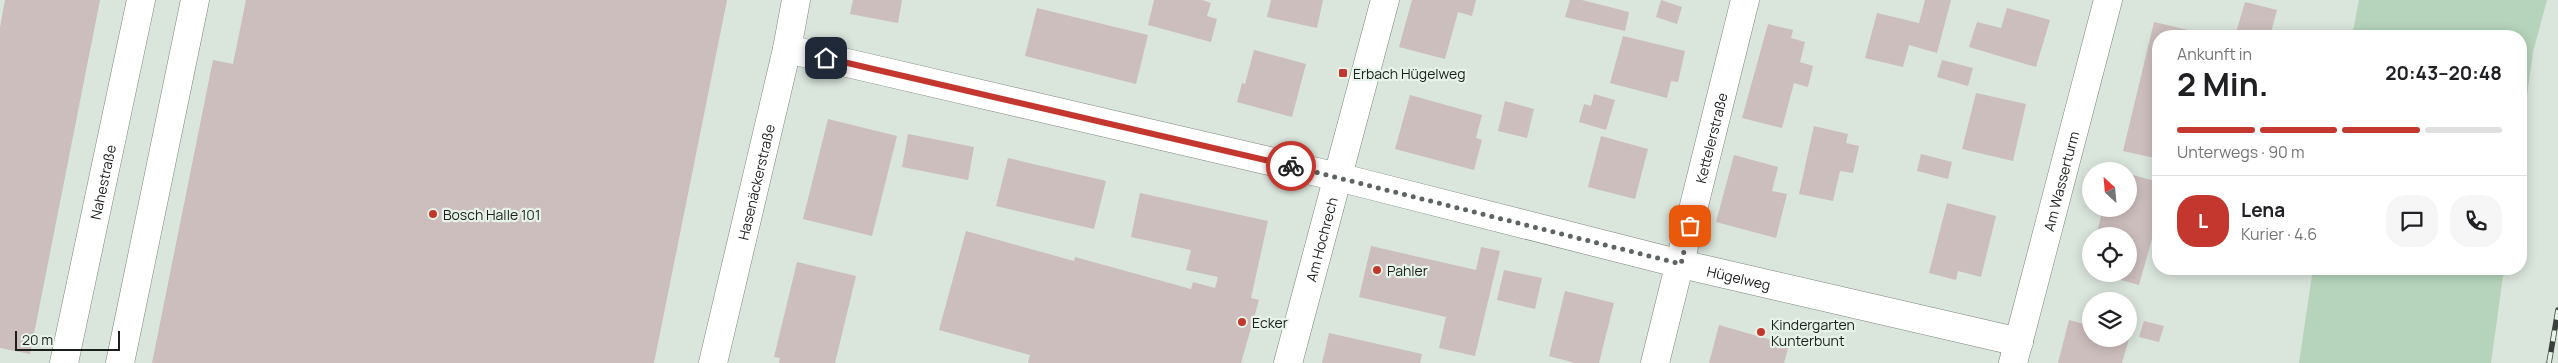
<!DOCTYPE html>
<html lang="de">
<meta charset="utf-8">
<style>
:root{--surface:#fff;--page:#f6f6f6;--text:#202124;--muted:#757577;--line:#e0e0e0;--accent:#c4372e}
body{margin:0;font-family:Manrope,sans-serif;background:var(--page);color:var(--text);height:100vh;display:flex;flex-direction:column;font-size:19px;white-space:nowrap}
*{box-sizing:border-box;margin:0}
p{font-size:16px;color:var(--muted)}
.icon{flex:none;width:28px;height:28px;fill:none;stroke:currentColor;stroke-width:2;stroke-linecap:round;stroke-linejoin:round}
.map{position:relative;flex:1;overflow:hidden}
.details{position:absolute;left:2152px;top:30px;width:375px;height:245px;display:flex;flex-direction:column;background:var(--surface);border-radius:20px;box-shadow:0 2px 12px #0003}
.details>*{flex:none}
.needle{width:32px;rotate:334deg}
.fabs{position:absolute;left:2082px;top:162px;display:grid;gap:10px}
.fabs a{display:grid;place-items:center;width:55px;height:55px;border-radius:50%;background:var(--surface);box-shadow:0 2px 12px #0003;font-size:25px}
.scale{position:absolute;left:15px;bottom:12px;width:105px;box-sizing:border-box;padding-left:5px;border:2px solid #1b1f1b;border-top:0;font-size:14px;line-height:18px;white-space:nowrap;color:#1b1f1b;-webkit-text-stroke:4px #e7f2e9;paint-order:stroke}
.pin{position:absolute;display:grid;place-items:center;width:42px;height:42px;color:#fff;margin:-21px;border-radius:10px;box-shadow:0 2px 8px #0006}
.courier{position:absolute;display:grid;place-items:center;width:50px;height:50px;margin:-25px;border:4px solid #c4372e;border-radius:50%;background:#fff;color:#222;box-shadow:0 1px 6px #0007}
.overview em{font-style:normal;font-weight:700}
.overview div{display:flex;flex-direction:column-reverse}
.overview{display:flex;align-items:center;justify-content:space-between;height:85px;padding:0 25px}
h1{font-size:32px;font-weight:700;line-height:38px}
.bar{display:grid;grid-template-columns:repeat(4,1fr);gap:8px 5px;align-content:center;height:60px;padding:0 25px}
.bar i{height:6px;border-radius:4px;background:var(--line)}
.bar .current{background:var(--accent)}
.bar p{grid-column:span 4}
.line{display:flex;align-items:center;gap:12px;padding:0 25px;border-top:1px solid var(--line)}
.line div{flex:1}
.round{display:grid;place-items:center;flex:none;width:52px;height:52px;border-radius:20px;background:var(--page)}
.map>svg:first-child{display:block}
.green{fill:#b6d4bb}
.building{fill:#ccbebc}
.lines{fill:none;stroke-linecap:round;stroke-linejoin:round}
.minor-casing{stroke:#7b857d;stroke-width:29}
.minor{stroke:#fff;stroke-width:28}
.rail-casing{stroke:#3a3f3b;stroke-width:5.5}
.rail{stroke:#e7f2e9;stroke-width:4;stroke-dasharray:11;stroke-linecap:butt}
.done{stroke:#5e645f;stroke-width:5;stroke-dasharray:0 9}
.route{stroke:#c4372e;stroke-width:6}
.poi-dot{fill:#c4372e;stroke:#e7f2e9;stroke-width:2}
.labels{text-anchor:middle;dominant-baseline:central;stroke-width:4.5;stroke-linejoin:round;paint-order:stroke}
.poi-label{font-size:14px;fill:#1b1f1b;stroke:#e7f2e9;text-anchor:start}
.street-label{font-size:14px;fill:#1b1f1b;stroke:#e7f2e9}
</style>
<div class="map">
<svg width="2558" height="363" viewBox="0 0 2558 363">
<rect width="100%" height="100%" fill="#dae5dc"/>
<g class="green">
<polygon points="2359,0 2547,0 2533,52 2521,139 2521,36 2352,36"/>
<polygon points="2313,269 2504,269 2491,363 2299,363"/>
</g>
<g class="building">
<polygon points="5,0 100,0 30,354 0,348 0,27"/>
<polygon points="246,0 727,0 654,363 152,363 213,60 233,64"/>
<polygon points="853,0 902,0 898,23 850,14"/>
<polygon points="1154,0 1202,0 1211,3 1207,16 1217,19 1211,42 1148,25"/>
<polygon points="1271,0 1323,0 1317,28 1267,17"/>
<polygon points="1412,0 1476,0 1472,16 1458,12 1445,59 1399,47"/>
<polygon points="1570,0 1582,0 1629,12 1625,31 1565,17"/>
<polygon points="1661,0 1682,7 1677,24 1656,17"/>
<polygon points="1925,0 1951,0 1937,53 1909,45 1903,67 1865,58 1877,13 1919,23"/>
<polygon points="2245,2 2277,10 2270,36 2235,36"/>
<polygon points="1037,8 1148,35 1136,84 1025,56"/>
<polygon points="2007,8 2050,20 2036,67 1969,47 1977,22 2001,28"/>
<polygon points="2154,22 2201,33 2200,36 2159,36 2159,159 2123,151"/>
<polygon points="1768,24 1793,30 1791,38 1805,42 1800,62 1813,66 1808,87 1794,83 1782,128 1742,118"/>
<polygon points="1623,36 1685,51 1678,82 1671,81 1667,98 1610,83"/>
<polygon points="1254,50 1306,64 1292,117 1237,102 1242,83 1245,84"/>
<polygon points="1942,60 1973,68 1968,86 1937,77"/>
<polygon points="1976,93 2026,104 2013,161 1962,149"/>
<polygon points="1594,94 1615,100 1606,130 1579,122 1584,104 1591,106"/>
<polygon points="1410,95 1482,115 1476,138 1482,140 1474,170 1395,149"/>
<polygon points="1505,101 1534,109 1527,138 1498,131"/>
<polygon points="828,119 897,136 872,236 803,219"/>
<polygon points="1814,126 1848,134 1846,143 1859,146 1853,173 1840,171 1833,201 1799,194"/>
<polygon points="908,134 974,147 968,180 902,167"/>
<polygon points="1601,136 1648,149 1635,199 1588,187"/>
<polygon points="1921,154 1952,162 1948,179 1917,171"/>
<polygon points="1734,155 1778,167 1772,191 1787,194 1776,238 1716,222"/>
<polygon points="1008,158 1106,181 1094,229 996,206"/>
<polygon points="2129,174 2159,182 2159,236 2153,235 2139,285 2099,274 2129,274 2129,236 2096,236 2103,209 2129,209"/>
<polygon points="1140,193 1268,221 1251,298 1259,300 1241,363 1028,363 1030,355 939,330 966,231 1074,261 1075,257 1191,289 1193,282 1215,288 1218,277 1186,270 1191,250 1131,237"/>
<polygon points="1947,203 1996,216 1981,277 1958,271 1956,280 1929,273"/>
<polygon points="1371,246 1476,270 1481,247 1500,251 1475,356 1439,348 1446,317 1359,297"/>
<polygon points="2091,256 2091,273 2087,271"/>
<polygon points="797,262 856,276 835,363 779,363 780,358 774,357"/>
<polygon points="1504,270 1542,278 1535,309 1497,300"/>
<polygon points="1565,291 1614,303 1599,363 1575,363 1549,356"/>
<polygon points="2069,320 2091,326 2091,339 2129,339 2122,363 2058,363"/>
<polygon points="2144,321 2164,326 2159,342 2139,337"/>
<polygon points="1719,325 1789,345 1784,363 1709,363"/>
<polygon points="1329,333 1422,354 1420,363 1322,363"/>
</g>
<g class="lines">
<g class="minor-casing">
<g id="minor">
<path id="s1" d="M787,49L1338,177L1681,264L2019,342"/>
<path id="s2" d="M64,363L141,0"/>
<polyline points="120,363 195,0"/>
<path id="s3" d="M713,363L787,49L796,0"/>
<path id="s4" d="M1288,363L1385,0"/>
<path id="s5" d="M1655,363L1745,0"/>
<path id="s6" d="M2013,363L2108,0"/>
</g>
</g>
<use href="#minor" class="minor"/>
<g class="rail-casing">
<polyline id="rail" points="2549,363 2558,310"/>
</g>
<use href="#rail" class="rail"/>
</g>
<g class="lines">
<polyline class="done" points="1291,166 1681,264 1690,226"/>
<polyline class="route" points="826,58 1291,166"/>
</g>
<g class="poi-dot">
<rect x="1338" y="68" width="10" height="10" rx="2.5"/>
<circle cx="433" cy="214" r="5"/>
<circle cx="1377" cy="270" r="5"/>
<circle cx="1242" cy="322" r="5"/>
<circle cx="1761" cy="332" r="5"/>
</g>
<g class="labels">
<g class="poi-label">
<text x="1353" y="73">Erbach Hügelweg</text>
<text x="443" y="214">Bosch Halle 101</text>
<text x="1387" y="270">Pahler</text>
<text x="1252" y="322">Ecker</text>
<text x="1771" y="324">Kindergarten<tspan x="1771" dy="16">Kunterbunt</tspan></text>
</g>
<g class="street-label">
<text stroke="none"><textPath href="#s5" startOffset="232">Kettelerstraße</textPath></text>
<text stroke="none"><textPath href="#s2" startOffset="185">Nahestraße</textPath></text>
<text stroke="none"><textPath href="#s3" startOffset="186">Hasenäckerstraße</textPath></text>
<text stroke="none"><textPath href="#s6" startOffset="188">Am Wasserturm</textPath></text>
<text stroke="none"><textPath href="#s4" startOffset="128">Am Hochrech</textPath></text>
<text stroke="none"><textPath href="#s1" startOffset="979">Hügelweg</textPath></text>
</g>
</g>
</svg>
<div class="fabs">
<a><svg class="needle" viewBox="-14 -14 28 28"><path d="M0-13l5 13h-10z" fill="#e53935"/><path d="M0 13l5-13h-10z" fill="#757577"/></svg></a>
<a><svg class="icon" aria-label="locate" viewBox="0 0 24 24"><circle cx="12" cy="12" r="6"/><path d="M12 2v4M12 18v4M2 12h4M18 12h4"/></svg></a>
<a><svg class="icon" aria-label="layers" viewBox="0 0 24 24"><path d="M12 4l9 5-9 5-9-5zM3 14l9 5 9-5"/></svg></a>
</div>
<div class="scale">20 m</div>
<div class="pin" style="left:1690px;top:226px;background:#ea580c"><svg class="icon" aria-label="bag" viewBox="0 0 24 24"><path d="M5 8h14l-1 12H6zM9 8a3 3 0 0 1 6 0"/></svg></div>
<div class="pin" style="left:826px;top:58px;background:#1f2937"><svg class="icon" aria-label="home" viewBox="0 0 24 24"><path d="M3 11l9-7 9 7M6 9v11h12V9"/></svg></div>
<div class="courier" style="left:1291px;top:166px"><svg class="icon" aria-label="bike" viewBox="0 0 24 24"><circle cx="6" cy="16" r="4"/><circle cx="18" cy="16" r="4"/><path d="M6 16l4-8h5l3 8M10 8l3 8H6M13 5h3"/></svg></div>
<section class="details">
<div class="overview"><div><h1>2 Min.</h1><p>Ankunft in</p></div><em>20:43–20:48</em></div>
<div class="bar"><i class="current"></i><i class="current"></i><i class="current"></i><i></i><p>Unterwegs · 90 m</p></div>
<div class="line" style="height:90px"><b class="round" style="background:var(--accent);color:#fff">L</b><div><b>Lena</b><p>Kurier · 4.6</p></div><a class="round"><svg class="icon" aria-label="chat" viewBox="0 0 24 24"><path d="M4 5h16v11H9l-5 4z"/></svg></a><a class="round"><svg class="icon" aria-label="phone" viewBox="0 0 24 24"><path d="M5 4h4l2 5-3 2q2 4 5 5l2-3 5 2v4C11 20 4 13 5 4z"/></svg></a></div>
</section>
</div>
